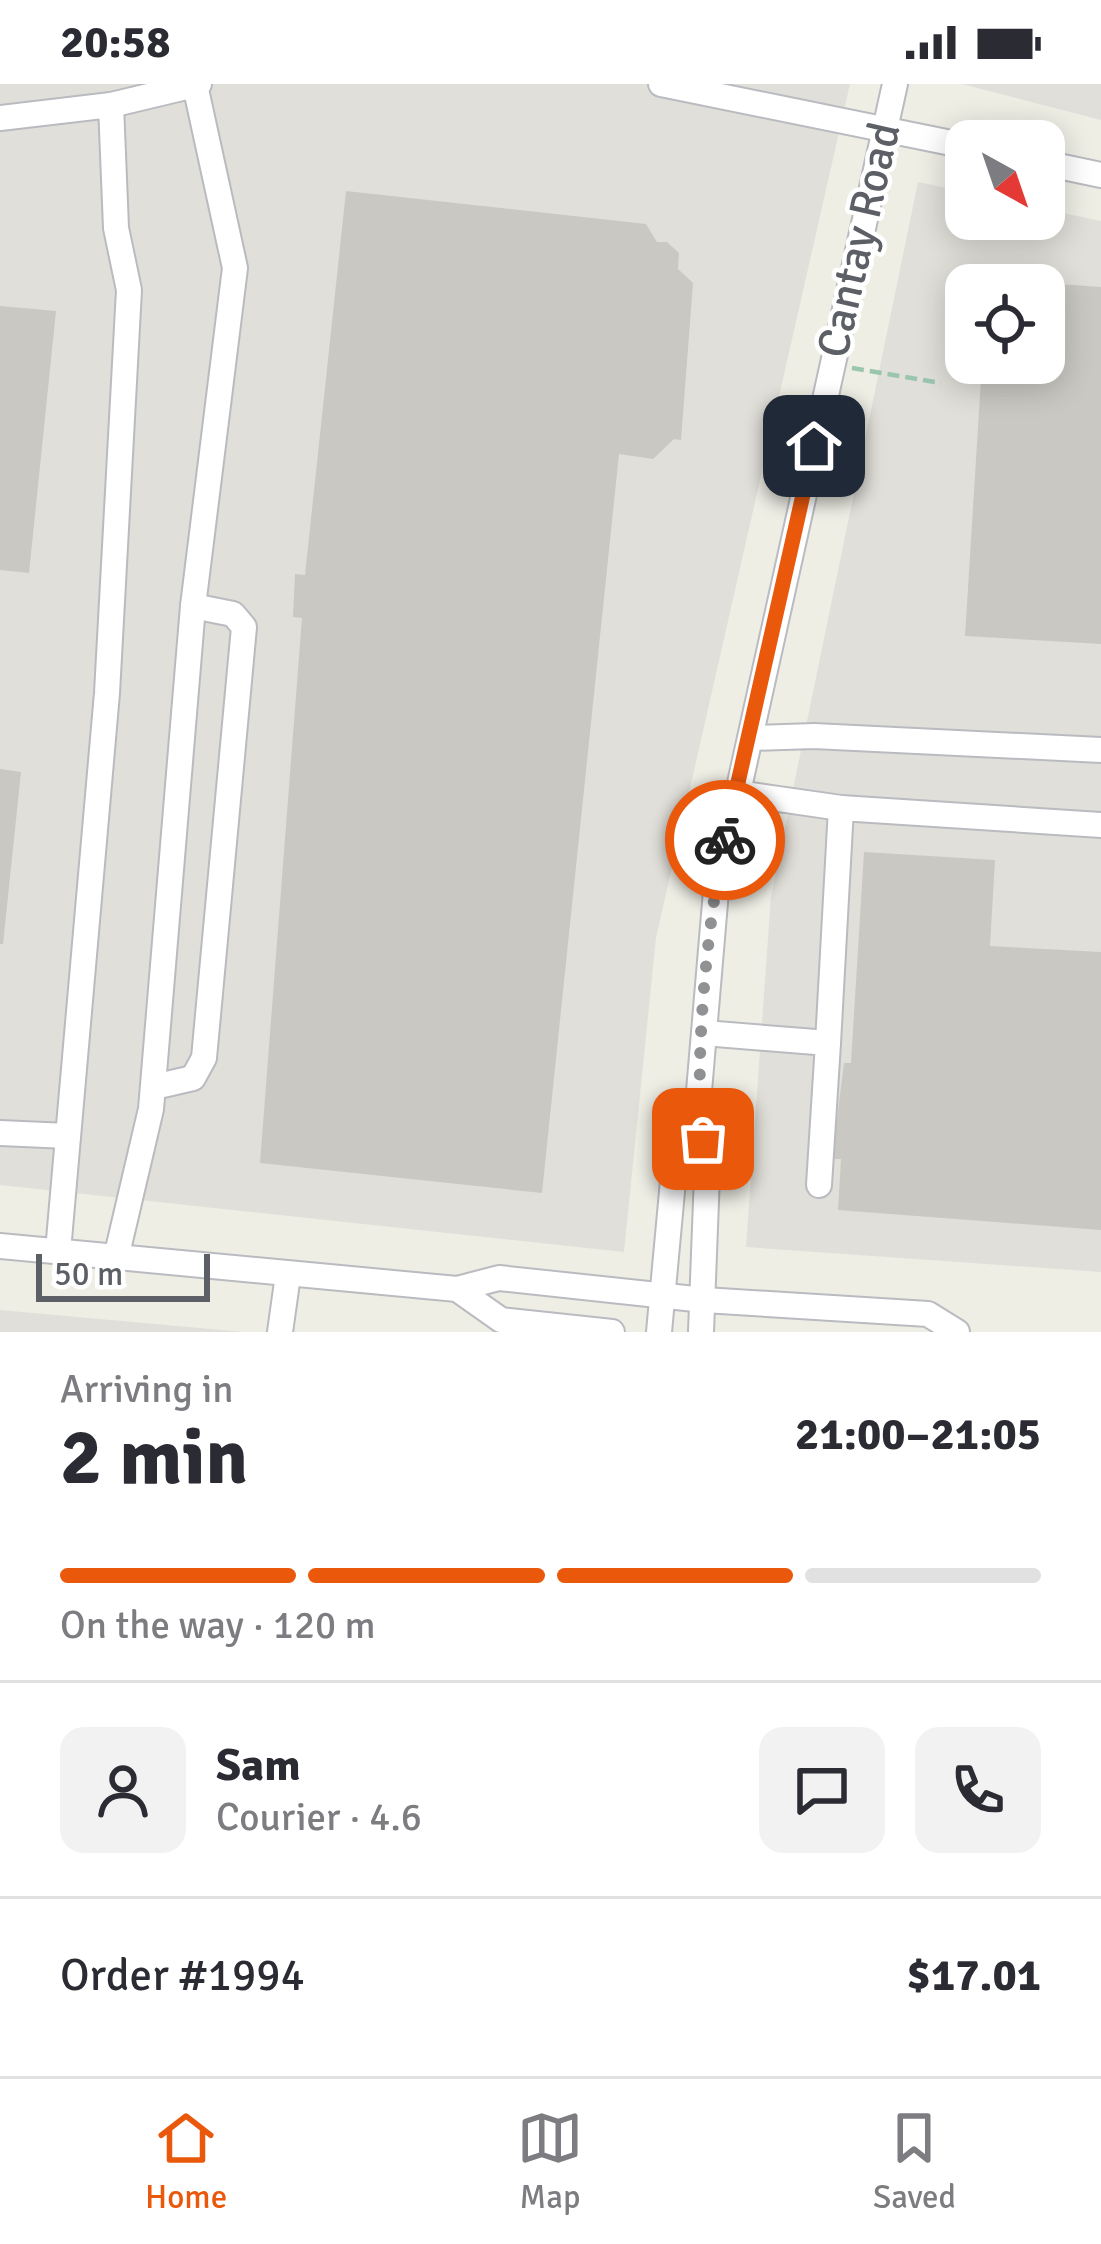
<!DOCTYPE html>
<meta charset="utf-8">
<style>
:root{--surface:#fff;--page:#f2f2f3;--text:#2b2b33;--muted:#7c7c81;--line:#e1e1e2;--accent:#ea580c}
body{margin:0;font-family:Signika,sans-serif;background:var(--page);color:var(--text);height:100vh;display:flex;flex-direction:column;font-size:45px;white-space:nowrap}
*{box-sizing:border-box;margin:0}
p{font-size:39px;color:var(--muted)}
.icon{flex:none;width:66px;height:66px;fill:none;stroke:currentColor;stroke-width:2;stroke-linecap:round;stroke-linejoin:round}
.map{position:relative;height:1248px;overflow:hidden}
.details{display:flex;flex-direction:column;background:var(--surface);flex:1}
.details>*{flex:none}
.needle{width:78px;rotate:140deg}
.tools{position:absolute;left:945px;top:36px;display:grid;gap:24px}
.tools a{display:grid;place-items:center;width:120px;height:120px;border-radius:24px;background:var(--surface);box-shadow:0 6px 30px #0003;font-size:60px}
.scale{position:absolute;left:36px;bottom:30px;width:174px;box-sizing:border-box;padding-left:12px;border:6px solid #5c5f65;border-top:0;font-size:33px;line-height:42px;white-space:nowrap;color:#5c5f65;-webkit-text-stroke:9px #fff;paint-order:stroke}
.pin{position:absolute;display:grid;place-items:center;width:102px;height:102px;color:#fff;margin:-51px;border-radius:24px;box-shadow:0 6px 18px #0006}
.courier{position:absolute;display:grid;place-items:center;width:120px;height:120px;margin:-60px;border:9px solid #ea580c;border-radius:50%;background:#fff;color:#222;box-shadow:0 3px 15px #0007}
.head em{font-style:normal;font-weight:700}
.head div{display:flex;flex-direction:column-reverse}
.head{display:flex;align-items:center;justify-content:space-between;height:204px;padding:0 60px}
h1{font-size:78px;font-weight:700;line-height:90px}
.bar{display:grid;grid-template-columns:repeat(4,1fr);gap:18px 12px;align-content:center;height:144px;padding:0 60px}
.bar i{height:15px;border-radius:9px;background:var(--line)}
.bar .on{background:var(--accent)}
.bar p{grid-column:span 4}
.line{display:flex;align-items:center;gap:30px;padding:0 60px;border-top:3px solid var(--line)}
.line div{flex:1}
.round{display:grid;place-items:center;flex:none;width:126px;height:126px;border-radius:24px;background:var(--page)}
.status{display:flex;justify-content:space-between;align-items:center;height:84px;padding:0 60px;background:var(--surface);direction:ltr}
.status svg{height:33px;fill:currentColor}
.menu{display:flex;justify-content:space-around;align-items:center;height:168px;border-top:3px solid var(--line);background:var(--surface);font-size:33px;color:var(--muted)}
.menu a{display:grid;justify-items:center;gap:6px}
.menu .on{color:var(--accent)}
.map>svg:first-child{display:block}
.industrial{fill:#e0dfd9;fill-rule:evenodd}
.building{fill:#cac8c2}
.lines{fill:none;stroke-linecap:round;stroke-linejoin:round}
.minor-casing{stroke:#b9bbc0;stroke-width:28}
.path{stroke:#9bc6ae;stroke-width:4.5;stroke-dasharray:12 6;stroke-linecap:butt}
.minor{stroke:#fff;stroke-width:24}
.done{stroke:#8f9192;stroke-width:12;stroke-dasharray:0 21.6}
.route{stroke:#ea580c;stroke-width:15}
.labels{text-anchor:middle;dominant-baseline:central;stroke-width:9;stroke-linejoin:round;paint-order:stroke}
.street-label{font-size:45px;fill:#5c5f65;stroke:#fff}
</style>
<div class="status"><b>20:58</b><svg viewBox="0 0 49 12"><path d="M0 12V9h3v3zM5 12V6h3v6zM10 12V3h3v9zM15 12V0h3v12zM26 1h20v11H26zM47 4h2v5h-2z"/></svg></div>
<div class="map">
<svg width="1101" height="1248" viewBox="0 0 1101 1248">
<rect width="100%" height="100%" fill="#efeee5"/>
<g class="industrial">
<polygon points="0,0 850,0 656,854 624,1168 0,1101"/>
<polygon points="962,0 1101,0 1101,36"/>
<path d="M918,98L966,108V135H1044V125L1101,137V1188L746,1163L771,812ZM966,201H1044V279H966Z"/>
<polygon points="0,1226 244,1248 0,1248"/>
</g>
<g class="building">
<polygon points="346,107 646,140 657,158 667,158 679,169 678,185 693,199 681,356 674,355 653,375 619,370 542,1109 260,1079 302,534 293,533 295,490 305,491"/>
<polygon points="1044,199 1101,203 1101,560 965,552 982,279 1044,279"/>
<polygon points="0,222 56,227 29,489 0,486"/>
<polygon points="0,685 21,688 3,860 0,860"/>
<polygon points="864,768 995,776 990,862 1101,868 1101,1146 838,1126 841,1075 834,1075 836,1043 844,979 851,979"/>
</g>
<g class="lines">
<g class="minor-casing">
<g id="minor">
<polyline points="661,0 966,62"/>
<polyline points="0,34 111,21 199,0"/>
<polyline points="1044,79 1101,91"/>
<polyline points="751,654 814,652 1101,666"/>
<polyline points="737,709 841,724"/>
<polyline points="704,949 828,959 819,1101"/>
<polyline points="828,959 841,724 1101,741"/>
<polyline points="154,1003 193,994 204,974 244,543 233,530 193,522"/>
<polyline points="0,1049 68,1052"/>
<polyline points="0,1162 457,1205 499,1194 704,1216 928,1230 957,1248"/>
<polyline points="58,1167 107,609 129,206 116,144 111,21"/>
<polyline points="116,1174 151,1025 193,522 235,184 195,1"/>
<polyline points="457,1205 501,1236 612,1248"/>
<polyline points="280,1248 288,1191"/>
<polyline points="659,1248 674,1086 695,1026"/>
<polyline points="701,1248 707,1091 698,1019 716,807 895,0"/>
</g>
</g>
<polyline class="path" points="852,284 941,299"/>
<use href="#minor" class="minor"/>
</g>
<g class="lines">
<path class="done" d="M703,1055C693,980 708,831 725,756"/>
<polyline class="route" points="725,756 814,362"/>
</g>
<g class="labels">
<g class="street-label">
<text transform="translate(859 156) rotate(-77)">Cantay Road</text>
</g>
</g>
</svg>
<div class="tools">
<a><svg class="needle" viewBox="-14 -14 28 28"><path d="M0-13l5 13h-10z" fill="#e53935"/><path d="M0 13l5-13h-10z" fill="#7c7c81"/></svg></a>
<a><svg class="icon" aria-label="locate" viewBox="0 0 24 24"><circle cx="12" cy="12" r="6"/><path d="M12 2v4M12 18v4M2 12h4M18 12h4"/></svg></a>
</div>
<div class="scale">50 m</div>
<div class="pin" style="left:703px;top:1055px;background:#ea580c"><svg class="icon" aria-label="bag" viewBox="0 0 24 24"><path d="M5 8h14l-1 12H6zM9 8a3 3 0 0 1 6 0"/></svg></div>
<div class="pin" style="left:814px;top:362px;background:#1f2937"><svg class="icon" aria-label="home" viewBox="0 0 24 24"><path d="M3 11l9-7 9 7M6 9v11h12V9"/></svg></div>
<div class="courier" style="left:725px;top:756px"><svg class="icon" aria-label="bike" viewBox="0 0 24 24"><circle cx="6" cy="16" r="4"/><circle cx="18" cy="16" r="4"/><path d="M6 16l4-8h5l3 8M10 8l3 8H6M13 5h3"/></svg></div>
</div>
<section class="details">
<div class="head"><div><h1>2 min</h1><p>Arriving in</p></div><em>21:00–21:05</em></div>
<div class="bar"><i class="on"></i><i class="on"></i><i class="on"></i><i></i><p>On the way · 120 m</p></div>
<div class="line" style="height:216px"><a class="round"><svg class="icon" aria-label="person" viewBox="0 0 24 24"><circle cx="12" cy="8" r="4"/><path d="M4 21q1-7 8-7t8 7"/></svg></a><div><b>Sam</b><p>Courier · 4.6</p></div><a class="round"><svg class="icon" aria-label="chat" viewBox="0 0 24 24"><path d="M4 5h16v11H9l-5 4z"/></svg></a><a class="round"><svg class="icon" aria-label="phone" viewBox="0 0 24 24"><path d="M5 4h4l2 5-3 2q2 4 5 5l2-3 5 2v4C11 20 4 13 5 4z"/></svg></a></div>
<div class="line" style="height:156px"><div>Order #1994</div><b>$17.01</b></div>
</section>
<nav class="menu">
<a class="on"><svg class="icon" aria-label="home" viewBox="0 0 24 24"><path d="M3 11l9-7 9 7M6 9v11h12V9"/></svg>Home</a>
<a><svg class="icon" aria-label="map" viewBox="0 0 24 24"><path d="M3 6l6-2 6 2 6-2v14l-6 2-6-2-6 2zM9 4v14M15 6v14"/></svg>Map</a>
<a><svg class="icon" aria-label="saved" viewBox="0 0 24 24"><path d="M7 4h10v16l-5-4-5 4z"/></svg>Saved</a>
</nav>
